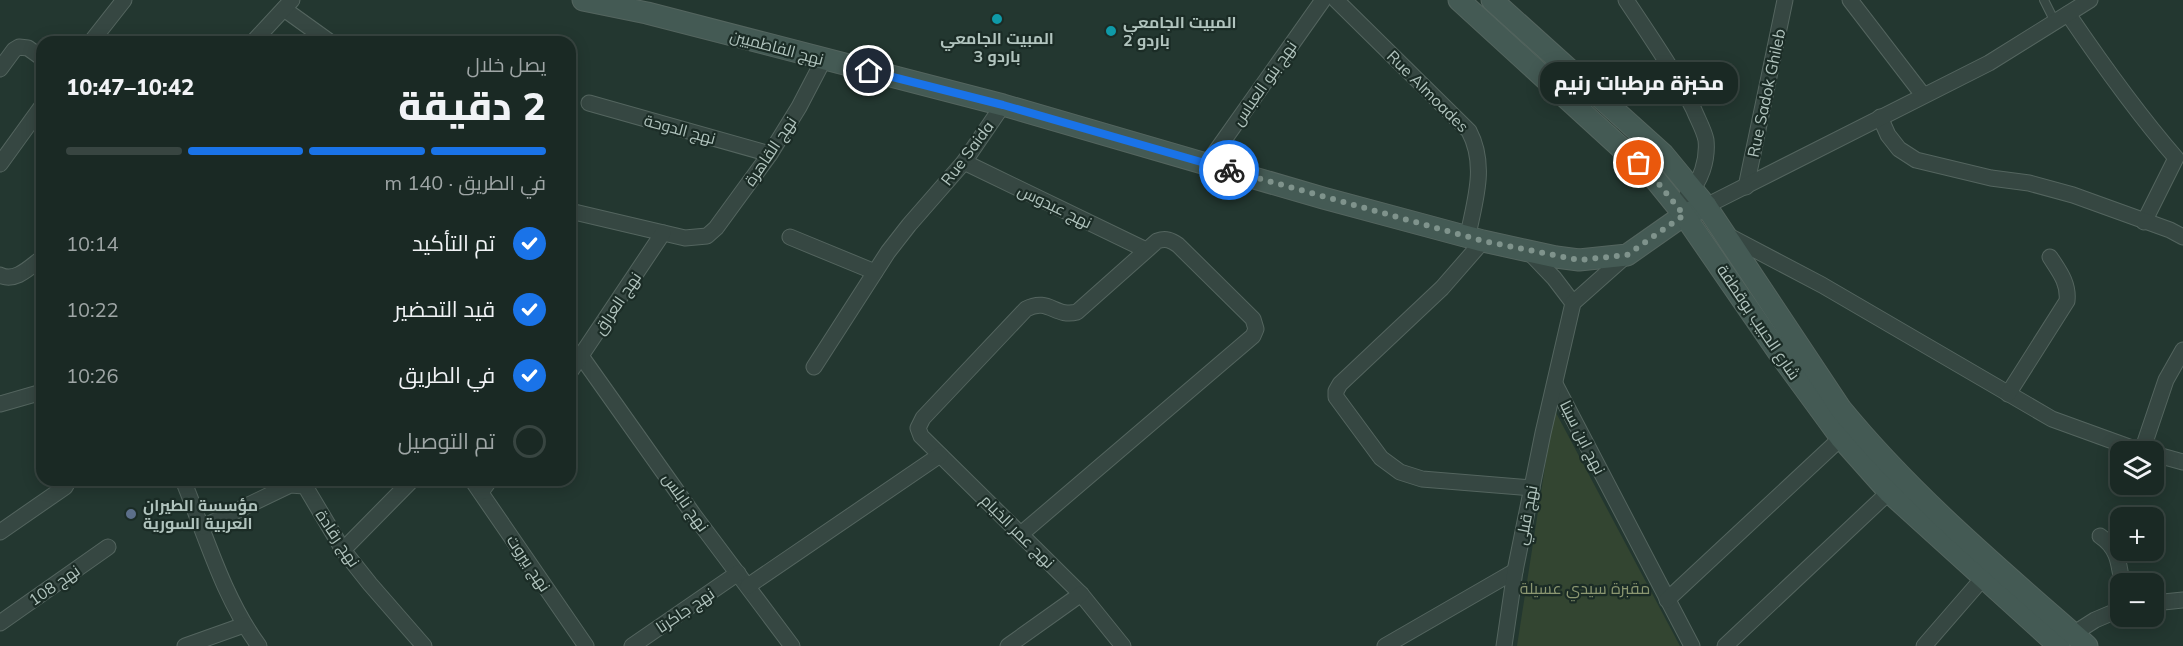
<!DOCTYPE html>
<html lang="ar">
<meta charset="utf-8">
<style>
:root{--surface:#1a2924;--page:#23312c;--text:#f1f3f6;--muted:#9fa6a6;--line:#384541;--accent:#1a73e8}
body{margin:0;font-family:Mulish,Cairo,sans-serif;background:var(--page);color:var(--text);direction:rtl;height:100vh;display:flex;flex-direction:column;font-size:22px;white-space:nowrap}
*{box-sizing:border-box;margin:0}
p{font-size:20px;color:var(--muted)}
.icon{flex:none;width:33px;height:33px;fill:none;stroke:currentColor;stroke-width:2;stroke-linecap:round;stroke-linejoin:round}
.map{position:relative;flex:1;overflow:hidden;direction:ltr}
.side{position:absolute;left:36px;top:36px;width:540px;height:450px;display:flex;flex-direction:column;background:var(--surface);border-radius:18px;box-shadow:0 3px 15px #0003,0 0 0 2px var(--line);direction:rtl}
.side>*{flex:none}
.buttons{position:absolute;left:2110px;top:441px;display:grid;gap:12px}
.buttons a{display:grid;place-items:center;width:54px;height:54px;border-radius:12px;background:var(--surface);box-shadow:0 3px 15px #0003,0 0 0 2px var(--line);font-size:30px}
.pin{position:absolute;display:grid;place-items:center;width:51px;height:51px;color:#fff;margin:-26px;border:3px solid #fff;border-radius:50%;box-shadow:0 2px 6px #0007}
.courier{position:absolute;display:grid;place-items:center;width:60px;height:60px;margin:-30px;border:4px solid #1a73e8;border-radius:50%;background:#fff;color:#222;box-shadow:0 2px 8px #0007}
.bubble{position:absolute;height:42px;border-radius:18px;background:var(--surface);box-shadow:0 3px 15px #0003,0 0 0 2px var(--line);font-size:20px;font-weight:800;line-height:42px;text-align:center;direction:rtl}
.headline em{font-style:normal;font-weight:800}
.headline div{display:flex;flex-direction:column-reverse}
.headline{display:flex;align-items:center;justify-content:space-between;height:102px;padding:0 30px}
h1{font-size:39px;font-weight:800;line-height:45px}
.bar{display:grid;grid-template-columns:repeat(4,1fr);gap:9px 6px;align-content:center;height:72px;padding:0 30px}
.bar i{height:8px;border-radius:4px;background:var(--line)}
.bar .current{background:var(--accent)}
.bar p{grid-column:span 4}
ol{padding:0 30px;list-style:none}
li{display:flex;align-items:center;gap:18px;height:66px}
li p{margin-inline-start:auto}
li .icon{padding:6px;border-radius:50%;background:var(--accent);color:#fff;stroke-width:4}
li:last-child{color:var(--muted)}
li i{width:33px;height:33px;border:3px solid var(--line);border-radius:50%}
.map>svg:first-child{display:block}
.green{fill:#334531}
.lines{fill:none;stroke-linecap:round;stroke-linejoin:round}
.lane-casing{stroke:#54655f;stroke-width:10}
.street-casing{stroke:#54655f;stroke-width:17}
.secondary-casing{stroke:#54655f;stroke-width:23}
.lane{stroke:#364742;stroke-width:8}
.street{stroke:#364742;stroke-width:15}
.secondary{stroke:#445a54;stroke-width:21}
.done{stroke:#7f938c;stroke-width:6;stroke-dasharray:0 10.8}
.route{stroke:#1a73e8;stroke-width:8}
.culture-dot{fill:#0f9aa8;stroke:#1b2c26;stroke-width:2}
.service-dot{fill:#5c6f8a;stroke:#1b2c26;stroke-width:2}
.labels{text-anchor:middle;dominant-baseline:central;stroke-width:4.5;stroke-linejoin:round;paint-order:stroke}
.poi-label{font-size:16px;font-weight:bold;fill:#b1c4be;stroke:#1b2c26;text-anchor:start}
.street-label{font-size:16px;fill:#b1c4be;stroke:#1b2c26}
.park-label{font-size:16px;fill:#8c9771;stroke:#1b2c26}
</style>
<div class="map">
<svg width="2183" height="646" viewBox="0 0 2183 646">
<rect width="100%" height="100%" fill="#233730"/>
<polygon class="green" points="1554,409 1680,646 1517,646"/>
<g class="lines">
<g class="lane-casing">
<polyline id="lane" points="2044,0 2055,22"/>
</g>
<g class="street-casing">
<g id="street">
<path d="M1336,0L1469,131C1487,165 1475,200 1468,235"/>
<path d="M1626,0C1650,36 1675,72 1694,110C1698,120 1704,130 1706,140C1708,160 1701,182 1687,195"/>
<polyline points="1850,0 1923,95"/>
<polyline points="284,9 330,42"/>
<path d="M2068,14C2102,64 2136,112 2176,158L2144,222"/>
<polyline points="91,42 124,0"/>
<polyline points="253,42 292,0"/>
<polyline points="0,69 14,50 19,47 28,48 42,58"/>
<polyline points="589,103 770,154"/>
<polyline points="1880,117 1888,135 1899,149 1916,160 1991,178 2029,183 2073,195 2170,230 2183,237"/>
<polyline points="964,162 1146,250"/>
<polyline points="0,164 42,106"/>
<polyline points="1207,164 1323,0"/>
<polyline points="1746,187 1785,0"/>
<polyline points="1706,206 1989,63 2090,0"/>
<polyline points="570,211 685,238 707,236 716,228 770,154 799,107 824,59"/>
<polyline points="1725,234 1822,285 2052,419 2143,452"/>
<polyline points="790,237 875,272"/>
<polyline points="1483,241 1442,288 1340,384 1336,391 1336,397 1381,458 1400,472 1422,479 1532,488"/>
<polyline points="1528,251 1554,278 1573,303"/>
<path d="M0,275C15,283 30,267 42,258"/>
<polyline points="581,356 693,514 792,646"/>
<polyline points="814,367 888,252 909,225 964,162 1003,105"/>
<polyline points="570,372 663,233"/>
<polyline points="1555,384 1692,646"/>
<path d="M2008,394L2067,301C2069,283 2059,271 2050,257"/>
<polyline points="0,404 42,392"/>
<polyline points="2142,451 2166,380 2183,350"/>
<polyline points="2154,454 2183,462"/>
<path d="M183,480C206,536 223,597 259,646"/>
<polyline points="472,480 586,646"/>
<polyline points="481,492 490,480"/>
<polyline points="203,527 290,485 305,486 343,550 370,584 424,646"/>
<polyline points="0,532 65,487 69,480"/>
<path d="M1021,534L1253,336L1256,329L1253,319L1178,245C1171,240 1166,238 1157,241L1077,312C1055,318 1049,297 1026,309L923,418L918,428L921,436L1081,594L1123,646"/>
<path d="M2100,536C2118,548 2119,563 2122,584"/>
<polyline points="343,550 412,480"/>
<polyline points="748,586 940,455"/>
<polyline points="1667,600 1841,438"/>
<polyline points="2154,603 2183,600"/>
<polyline points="0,623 108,547"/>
<polyline points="2073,634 2095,620 2121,609"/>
<polyline points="185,646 244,625"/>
<polyline points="632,646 738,573"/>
<polyline points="1008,646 1081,594"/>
<polyline points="1385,646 1515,571"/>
<polyline points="1504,646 1515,571 1543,433 1573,303 1627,255"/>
<polyline points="1725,646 1889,492"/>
<polyline points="1924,646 1983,578"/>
</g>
</g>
<g class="secondary-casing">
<g id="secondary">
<polyline points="583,0 647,13 1003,105 1323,198 1483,241 1556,257 1579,260 1627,255 1684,215 1706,206"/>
<polyline points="1459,0 1654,178 1684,215 1781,356 1841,438 1889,492 2059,646"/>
<path d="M1492,0L1663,154L1706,206L1841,409C1913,497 2002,571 2087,646"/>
</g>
</g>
<use href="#lane" class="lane"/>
<use href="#street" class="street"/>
<use href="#secondary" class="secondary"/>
</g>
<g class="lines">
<polyline class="done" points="1229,170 1483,241 1579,260 1627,255 1684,215 1654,178 1639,163"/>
<polyline class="route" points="869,71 1003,105 1229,170"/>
</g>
<g class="culture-dot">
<circle cx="997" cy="19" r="6"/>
<circle cx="1111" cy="31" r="6"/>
</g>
<circle class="service-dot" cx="131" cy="514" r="6"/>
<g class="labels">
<g class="poi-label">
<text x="1123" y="22">المبيت الجامعي<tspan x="1123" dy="18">باردو 2</tspan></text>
<text x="997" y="38" text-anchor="middle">المبيت الجامعي<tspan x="997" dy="18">باردو 3</tspan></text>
<text x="143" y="505">مؤسسة الطيران<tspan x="143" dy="18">العربية السورية</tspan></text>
</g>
<g class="street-label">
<text transform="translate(777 47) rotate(15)">نهج الفاطميين</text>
<text transform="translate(1264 83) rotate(-55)">نهج بنو العباس</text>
<text transform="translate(1428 91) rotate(45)">Rue Almoades</text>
<text transform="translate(1766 93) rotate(-78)">Rue Sadok Ghileb</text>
<text transform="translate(680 129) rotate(15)">نهج الدوحة</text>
<text transform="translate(770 151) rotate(-56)">نهج القاهرة</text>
<text transform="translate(967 153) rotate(-53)">Rue Saida</text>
<text transform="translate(1055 206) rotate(26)">نهج عبدوس</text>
<text transform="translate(617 303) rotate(-56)">نهج العراق</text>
<text transform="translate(1759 322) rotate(56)">شارع الحبيب بوقطفة</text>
<text transform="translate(1583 437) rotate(63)">نهج ابن سينا</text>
<text transform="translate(686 502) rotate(55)">نهج نابلس</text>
<text transform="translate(1526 515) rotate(-79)">نهج قبلي</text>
<text transform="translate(1018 531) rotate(45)">نهج عمر الخيام</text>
<text transform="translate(338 538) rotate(56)">نهج رقادة</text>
<text transform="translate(529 563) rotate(56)">نهج بيروت</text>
<text transform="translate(54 585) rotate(-35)">نهج 108</text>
<text transform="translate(685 610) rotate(-34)">نهج جاكرتا</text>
</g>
<g class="park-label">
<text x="1585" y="588">مقبرة سيدي عسيلة</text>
</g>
</g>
</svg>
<div class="buttons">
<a><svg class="icon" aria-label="layers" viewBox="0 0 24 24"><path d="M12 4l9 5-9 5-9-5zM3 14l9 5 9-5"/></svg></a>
<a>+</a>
<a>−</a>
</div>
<div class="pin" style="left:1639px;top:163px;background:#ea580c"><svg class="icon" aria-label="bag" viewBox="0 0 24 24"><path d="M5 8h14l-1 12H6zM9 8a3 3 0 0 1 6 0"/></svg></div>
<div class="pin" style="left:869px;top:71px;background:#1f2937"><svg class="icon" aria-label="home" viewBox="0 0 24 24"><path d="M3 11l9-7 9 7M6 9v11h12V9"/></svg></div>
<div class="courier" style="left:1229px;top:170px"><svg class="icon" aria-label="bike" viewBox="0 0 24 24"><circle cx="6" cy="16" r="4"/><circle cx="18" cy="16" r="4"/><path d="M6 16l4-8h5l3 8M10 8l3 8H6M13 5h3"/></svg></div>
<div class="bubble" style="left:1540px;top:62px;width:198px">مخبزة مرطبات رنيم</div>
<section class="side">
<div class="headline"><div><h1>2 دقيقة</h1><p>يصل خلال</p></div><em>10:42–10:47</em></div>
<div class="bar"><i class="current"></i><i class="current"></i><i class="current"></i><i></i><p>في الطريق · 140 m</p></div>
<ol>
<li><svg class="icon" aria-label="check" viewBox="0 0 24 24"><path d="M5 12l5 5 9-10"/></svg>تم التأكيد<p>10:14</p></li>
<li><svg class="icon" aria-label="check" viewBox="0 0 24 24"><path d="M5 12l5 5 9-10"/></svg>قيد التحضير<p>10:22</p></li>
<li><svg class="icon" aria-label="check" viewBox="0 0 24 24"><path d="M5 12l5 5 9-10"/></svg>في الطريق<p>10:26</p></li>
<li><i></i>تم التوصيل</li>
</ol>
</section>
</div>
